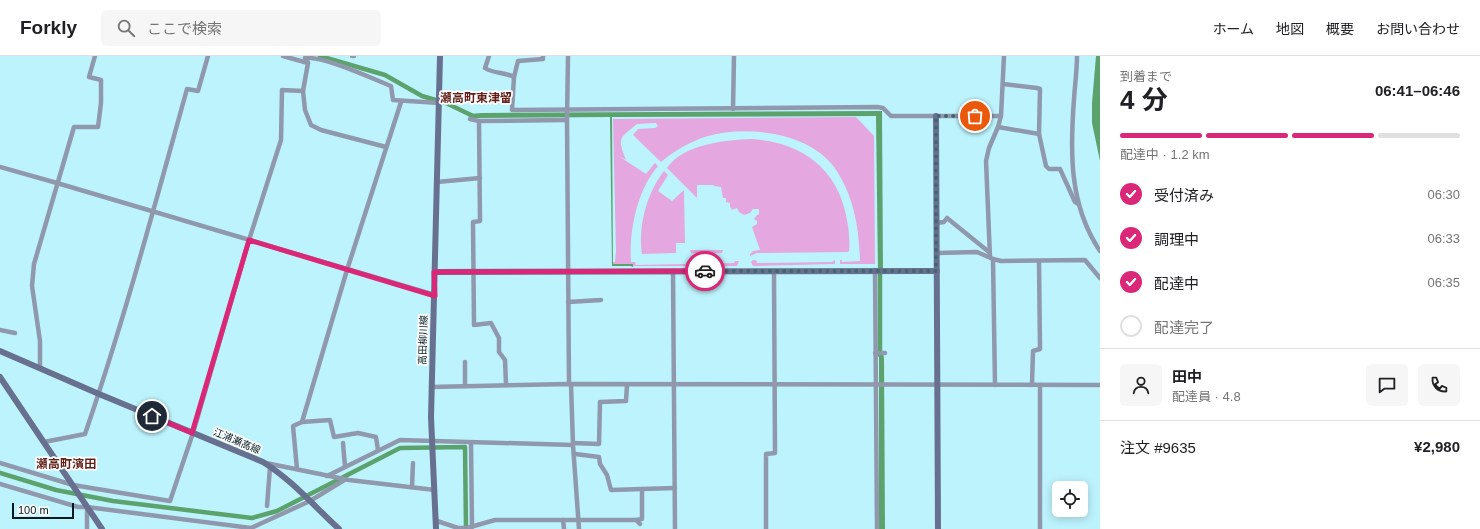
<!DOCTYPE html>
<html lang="ja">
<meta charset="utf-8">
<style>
:root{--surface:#fff;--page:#f6f6f6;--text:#202124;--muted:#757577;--line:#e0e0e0;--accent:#db2777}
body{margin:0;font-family:Helvetica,"Noto Sans JP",sans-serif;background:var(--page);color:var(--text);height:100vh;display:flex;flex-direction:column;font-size:15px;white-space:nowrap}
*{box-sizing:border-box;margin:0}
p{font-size:13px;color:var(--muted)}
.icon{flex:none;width:22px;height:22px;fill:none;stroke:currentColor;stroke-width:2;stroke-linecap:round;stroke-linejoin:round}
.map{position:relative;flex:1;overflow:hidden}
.side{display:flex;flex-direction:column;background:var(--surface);width:380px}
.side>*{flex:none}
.fabs{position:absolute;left:1052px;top:425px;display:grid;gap:8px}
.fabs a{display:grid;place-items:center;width:36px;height:36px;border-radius:6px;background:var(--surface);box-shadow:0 2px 10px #0003;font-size:20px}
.scale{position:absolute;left:12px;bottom:10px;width:62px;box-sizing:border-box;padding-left:4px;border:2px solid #001a1f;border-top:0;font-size:11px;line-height:14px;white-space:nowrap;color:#001a1f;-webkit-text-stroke:3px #fff;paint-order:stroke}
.pin{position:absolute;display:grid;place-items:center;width:34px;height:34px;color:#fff;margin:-17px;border:2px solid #fff;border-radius:50%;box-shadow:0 1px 4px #0007}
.courier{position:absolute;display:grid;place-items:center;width:40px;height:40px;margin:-20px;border:3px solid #db2777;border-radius:50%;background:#fff;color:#222;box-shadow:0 1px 5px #0007}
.headline em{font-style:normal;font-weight:700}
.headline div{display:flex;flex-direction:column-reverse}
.headline{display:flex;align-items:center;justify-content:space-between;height:68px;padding:0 20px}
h1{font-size:26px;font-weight:700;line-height:30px}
.bar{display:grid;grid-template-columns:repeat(4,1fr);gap:6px 4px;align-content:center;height:48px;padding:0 20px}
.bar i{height:5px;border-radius:3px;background:var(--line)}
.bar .selected{background:var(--accent)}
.bar p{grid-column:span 4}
.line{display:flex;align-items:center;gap:10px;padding:0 20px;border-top:1px solid var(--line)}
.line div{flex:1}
.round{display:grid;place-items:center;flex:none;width:42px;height:42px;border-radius:6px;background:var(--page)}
ol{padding:0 20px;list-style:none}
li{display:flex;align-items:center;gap:12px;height:44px}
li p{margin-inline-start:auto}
li .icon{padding:4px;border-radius:50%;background:var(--accent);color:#fff;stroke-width:4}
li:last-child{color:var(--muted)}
li i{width:22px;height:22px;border:2px solid var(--line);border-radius:50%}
header{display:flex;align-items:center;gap:24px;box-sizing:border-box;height:56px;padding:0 20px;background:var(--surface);border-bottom:1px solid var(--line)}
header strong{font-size:19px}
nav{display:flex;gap:22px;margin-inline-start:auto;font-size:14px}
.search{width:280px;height:36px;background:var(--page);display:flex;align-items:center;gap:10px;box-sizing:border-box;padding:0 14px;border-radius:6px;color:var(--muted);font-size:15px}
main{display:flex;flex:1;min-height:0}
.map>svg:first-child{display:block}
.green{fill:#e5a7df}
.water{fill:#5ba26c}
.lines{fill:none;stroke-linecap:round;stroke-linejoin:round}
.canal{stroke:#5ba26c;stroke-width:4.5}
.street{stroke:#9098ad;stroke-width:4.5}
.secondary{stroke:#67718f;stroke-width:6}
.done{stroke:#42666d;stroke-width:4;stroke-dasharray:0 7.2}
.route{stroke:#db2777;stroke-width:5}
.labels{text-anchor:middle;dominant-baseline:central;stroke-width:3.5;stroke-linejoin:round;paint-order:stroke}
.street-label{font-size:10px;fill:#001a1f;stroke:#fff}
.quarter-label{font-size:12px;font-weight:bold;fill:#631f17;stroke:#fff}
</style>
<header>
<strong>Forkly</strong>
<div class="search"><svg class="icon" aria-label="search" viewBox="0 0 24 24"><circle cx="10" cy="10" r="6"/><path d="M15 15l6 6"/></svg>ここで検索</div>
<nav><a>ホーム</a><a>地図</a><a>概要</a><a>お問い合わせ</a></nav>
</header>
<main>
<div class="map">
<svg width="1100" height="473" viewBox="0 0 1100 473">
<rect width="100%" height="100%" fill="#bdf3fd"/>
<g class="green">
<path d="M856,61L874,80L875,208H840V204H842V206L860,205C859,172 854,139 834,111C809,76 746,69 708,80C691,85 674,95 661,106L633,79L638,73L655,72L658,70L656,67L637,68C619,83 617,81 626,104L617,99L646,118L655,107L658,110C637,134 629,175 631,206H635L636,209L686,208L687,205H689V210H633V208H613V206H615L616,195L613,63Z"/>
<path d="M752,83C806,87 841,116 848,170C849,178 850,187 849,195L848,196L757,197L750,200V198L753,195L760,194L752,171L757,168V165L754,163L757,159L759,158V153H753L750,157L744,159L739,156L737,152L732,154L731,151L730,152V147L726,146V142H723L721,131L714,130V129H697V142L667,112C683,88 726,84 752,83Z"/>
<path d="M664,115L668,119L658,135L672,145L684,134L685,187H676V197L642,198C638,169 647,137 664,115Z"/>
<polygon points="723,194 722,197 691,197 690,194"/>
<polygon points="753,204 756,204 757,207 832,206 835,204 835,208 753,210 751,206"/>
<polygon points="695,205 698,205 698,208 734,207 735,205 739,205 737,210 695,210"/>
</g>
<g class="water">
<polygon points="1096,0 1100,0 1100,105 1092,67 1092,47"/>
<polygon points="882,55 883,218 878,218 876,60 612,61 613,208 633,208 633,211 631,210 612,210 610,61 475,62 468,60 470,58 481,57"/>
<polygon points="879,295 883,295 884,303 885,473 879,473"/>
</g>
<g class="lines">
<g class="canal">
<polyline points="320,0 385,19 422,40 446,47 473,60"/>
<polyline points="880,213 880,299"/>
<polyline points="0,417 56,434 113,445 252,462 277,455 400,392 465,391 466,473"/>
</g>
<g class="street">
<polyline points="283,0 308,7"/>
<polyline points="352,0 354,0"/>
<path d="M489,0L485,12C494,18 505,16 514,21L512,54L877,51L883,52L891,60H1001"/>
<polyline points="568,0 567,63 569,328"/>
<path d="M1077,0C1077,14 1075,28 1074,43C1070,96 1069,149 1100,195"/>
<polyline points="514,21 518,5 543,3 543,0"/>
<polyline points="1003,28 1037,32 1040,33 1039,78"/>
<polyline points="303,35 305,54 311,69 321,74 386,91"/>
<polyline points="733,53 734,0"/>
<polyline points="470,63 479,65 567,64"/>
<polyline points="479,65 480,165 473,166 474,269 491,267 499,282 499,296 505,304 506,329"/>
<polyline points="998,71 1039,78 1046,110 1049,113 1060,113 1075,146 1078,148"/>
<polyline points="0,111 57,127 435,239"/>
<polyline points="437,126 480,122"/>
<polyline points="936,167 944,166 947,162 989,196"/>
<polyline points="937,197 977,196 993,203 1001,205 1085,204 1100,222"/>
<polyline points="990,201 986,105 989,92 998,71 1001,60 1004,0"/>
<polyline points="993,203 995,329"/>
<polyline points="875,214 877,473"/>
<polyline points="673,215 675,473"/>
<polyline points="568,246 601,244"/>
<polyline points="0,274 15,277"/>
<polyline points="875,297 885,297"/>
<polyline points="465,306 465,330"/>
<polyline points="40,312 40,285 32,230 34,208 74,71 98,71 101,47 101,24 89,21 95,0"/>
<polyline points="571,328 573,389 579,473"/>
<polyline points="1032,329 1033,295 1040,293 1039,205"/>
<polyline points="431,331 569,328 1100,329"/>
<polyline points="302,366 347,214 401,46"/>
<path d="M44,386L85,378C124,265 155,148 187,33L198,35L208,0"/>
<polyline points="343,387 345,411"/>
<polyline points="471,387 472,471"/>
<polyline points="573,387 599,388 600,346 626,345 627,329"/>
<polyline points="575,398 599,401 600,408 607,419 611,434 642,433"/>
<path d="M0,407L73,429L170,445L193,377L249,184L281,84L282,34L303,35L308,7L305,2C324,0 371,22 391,30L393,44L439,47"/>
<polyline points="266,407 349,424 435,434"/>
<polyline points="297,413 293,370 302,366 330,364 334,381 358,377 376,381 378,394"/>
<polyline points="327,420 400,384 573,389"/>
<polyline points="0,428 78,451 87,451 251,472 310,445 346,423"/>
<polyline points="412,431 413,407"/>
<polyline points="267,450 270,411"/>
<polyline points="87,451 87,473"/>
<polyline points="563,464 564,473"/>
<polyline points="636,464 642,463 642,433 675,432"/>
<polyline points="437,465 458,472 467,472 495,464 636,464 640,468"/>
<polyline points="766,473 766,398 775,397 774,215"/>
<polyline points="1040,473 1040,329"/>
</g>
<g class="secondary">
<polyline points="936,60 938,473"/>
<polyline points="435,216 937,215"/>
<path d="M0,295L99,338L263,406C292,424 314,450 339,473"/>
<polyline points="0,321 102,473"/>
<polyline points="436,473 431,361 440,0"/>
</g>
</g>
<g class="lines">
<polyline class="done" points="705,215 936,215 936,60 975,60"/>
<polyline class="route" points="152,360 192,377 249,184 435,240 434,216 705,215"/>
</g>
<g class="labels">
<g class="street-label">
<text transform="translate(423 284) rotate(-88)">高田柳川線</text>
<text transform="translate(237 385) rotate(23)">江浦瀬高線</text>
</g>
<g class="quarter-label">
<text x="476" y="42">瀬高町東津留</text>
<text x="66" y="408">瀬高町濱田</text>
</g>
</g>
</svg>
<div class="fabs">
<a><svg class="icon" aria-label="locate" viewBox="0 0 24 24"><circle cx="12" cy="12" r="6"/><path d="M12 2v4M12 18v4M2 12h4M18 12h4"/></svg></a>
</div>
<div class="scale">100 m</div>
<div class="pin" style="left:975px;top:60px;background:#ea580c"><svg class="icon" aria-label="bag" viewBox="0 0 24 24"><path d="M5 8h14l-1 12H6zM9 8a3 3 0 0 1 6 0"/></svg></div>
<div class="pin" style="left:152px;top:360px;background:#1f2937"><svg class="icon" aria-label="home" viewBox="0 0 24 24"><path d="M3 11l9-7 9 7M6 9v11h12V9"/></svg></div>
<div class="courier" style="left:705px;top:215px"><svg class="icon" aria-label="car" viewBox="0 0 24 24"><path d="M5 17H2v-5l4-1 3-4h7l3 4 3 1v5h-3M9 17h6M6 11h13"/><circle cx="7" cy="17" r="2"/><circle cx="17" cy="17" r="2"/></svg></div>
</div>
<section class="side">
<div class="headline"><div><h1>4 分</h1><p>到着まで</p></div><em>06:41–06:46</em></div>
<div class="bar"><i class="selected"></i><i class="selected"></i><i class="selected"></i><i></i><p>配達中 · 1.2 km</p></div>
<ol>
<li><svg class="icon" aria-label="check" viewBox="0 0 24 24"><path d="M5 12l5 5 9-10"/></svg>受付済み<p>06:30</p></li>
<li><svg class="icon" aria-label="check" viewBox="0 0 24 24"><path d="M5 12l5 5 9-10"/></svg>調理中<p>06:33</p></li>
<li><svg class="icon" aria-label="check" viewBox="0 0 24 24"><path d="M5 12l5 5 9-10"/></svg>配達中<p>06:35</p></li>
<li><i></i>配達完了</li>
</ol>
<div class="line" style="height:72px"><a class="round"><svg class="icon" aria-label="person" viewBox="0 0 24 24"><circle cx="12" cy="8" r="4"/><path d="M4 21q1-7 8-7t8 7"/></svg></a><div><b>田中</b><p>配達員 · 4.8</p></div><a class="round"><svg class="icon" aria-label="chat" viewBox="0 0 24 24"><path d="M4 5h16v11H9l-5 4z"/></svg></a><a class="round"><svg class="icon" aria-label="phone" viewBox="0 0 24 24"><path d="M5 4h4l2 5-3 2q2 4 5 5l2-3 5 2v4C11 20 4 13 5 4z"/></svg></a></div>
<div class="line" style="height:52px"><div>注文 #9635</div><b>¥2,980</b></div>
</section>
</main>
